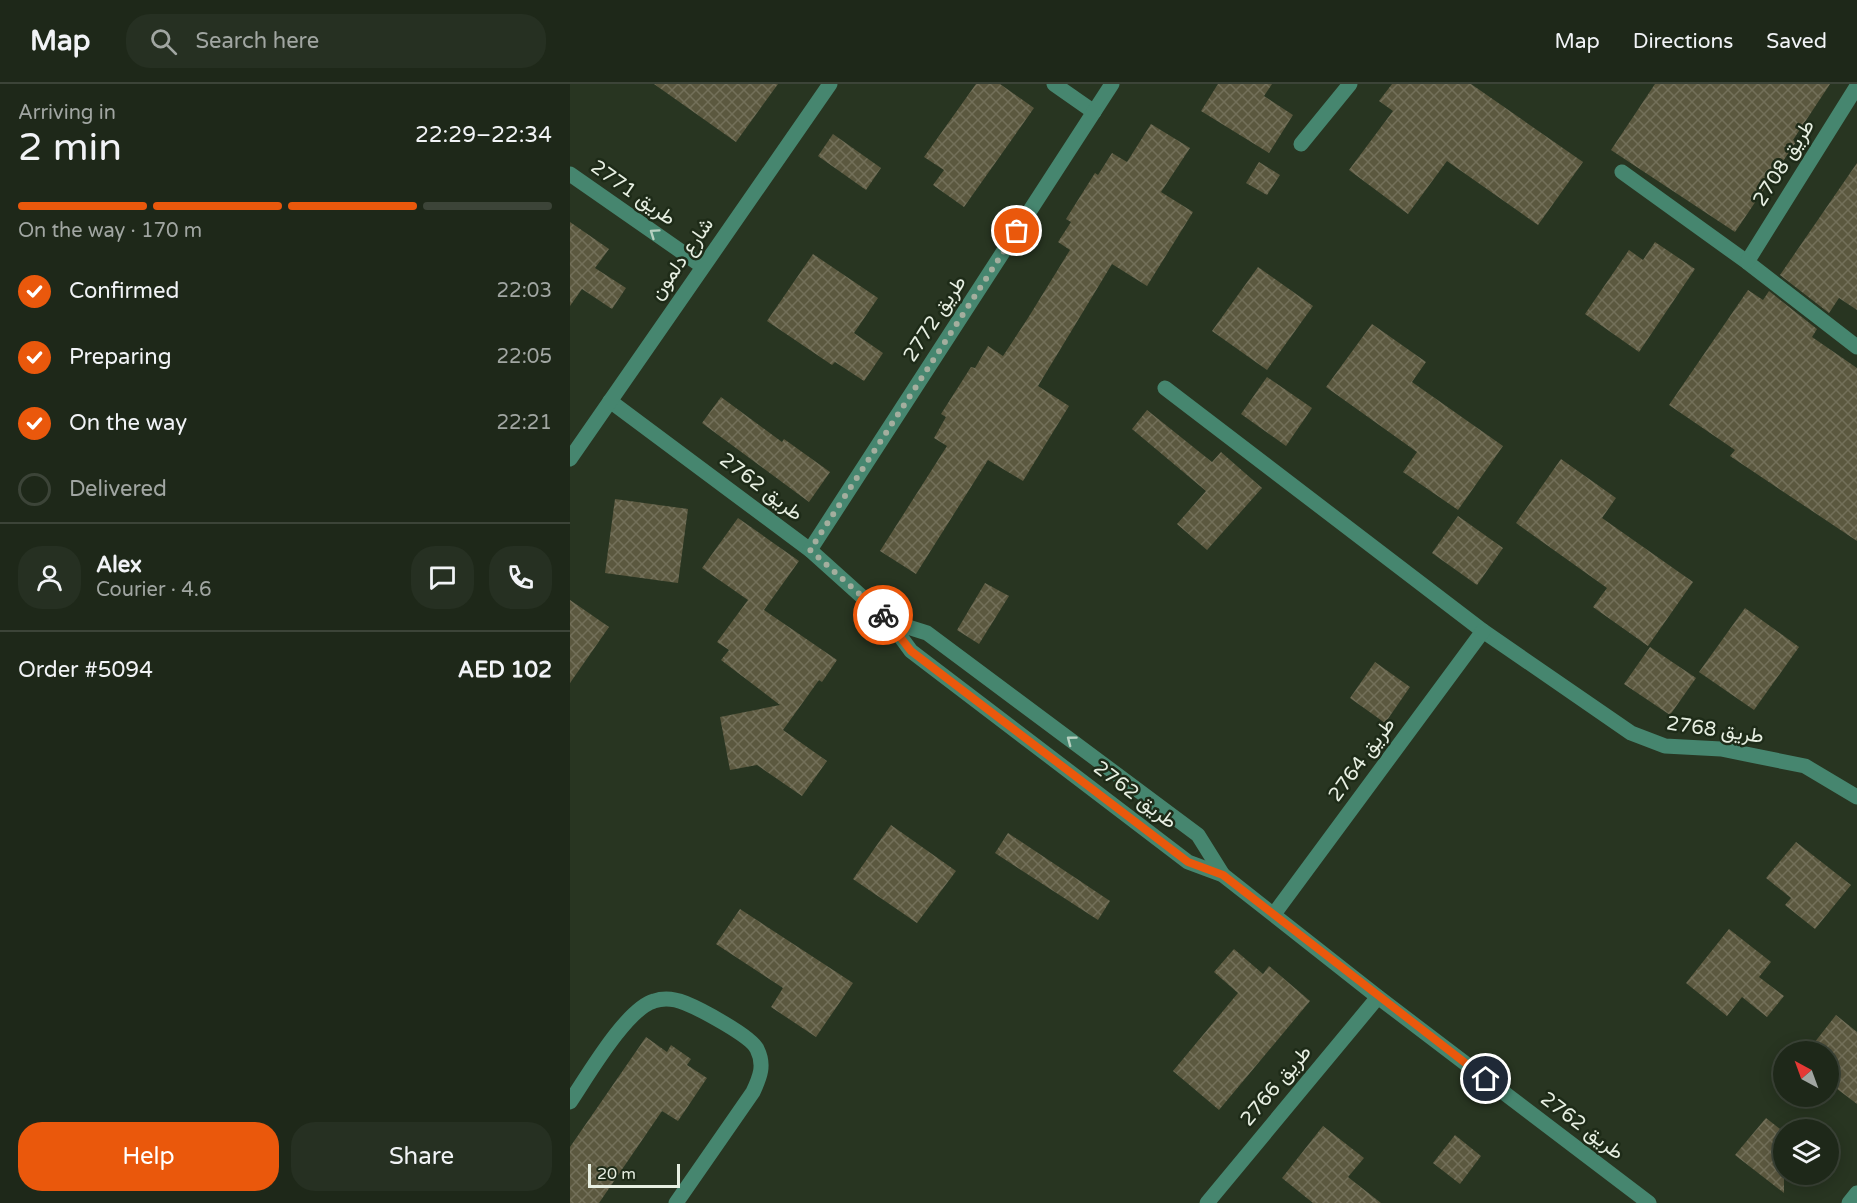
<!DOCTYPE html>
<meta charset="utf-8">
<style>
:root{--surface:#1e2819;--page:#263022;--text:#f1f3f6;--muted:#a1a6a2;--line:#3c4438;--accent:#ea580c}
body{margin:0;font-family:"Varela Round",Vazirmatn,sans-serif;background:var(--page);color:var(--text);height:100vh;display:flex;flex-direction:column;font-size:22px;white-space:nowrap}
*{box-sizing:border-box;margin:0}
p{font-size:20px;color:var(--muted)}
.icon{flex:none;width:33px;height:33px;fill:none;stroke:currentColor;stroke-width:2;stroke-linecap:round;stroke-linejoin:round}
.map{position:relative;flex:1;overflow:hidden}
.side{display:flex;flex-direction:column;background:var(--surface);width:570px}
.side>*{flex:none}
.needle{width:39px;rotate:319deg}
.buttons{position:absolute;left:1203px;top:957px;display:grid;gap:12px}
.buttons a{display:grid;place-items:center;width:66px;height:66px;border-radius:50%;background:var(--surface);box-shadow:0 3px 15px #0003,0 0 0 2px var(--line);font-size:30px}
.scale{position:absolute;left:18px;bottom:15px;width:92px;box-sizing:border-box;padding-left:6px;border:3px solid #e7efe2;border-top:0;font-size:16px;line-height:21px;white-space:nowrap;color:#e7efe2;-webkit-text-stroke:4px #1e2b18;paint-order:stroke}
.pin{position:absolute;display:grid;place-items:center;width:51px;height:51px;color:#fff;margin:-26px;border:3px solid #fff;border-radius:50%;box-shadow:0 2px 6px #0007}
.courier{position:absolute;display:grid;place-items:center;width:60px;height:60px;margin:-30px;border:4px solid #ea580c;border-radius:50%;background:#fff;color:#222;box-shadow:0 2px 8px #0007}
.overview em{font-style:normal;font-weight:600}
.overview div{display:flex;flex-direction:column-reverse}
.overview{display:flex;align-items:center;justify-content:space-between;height:102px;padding:0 18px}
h1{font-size:39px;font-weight:600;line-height:45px}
.bar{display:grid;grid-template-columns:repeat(4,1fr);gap:9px 6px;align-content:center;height:72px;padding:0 18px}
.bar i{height:8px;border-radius:4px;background:var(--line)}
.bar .current{background:var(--accent)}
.bar p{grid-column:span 4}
.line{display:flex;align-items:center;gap:15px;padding:0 18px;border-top:2px solid var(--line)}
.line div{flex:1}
.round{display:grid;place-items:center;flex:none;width:63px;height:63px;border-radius:24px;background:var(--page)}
ol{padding:0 18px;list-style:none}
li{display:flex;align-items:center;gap:18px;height:66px}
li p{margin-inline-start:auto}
li .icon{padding:6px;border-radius:50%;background:var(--accent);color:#fff;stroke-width:4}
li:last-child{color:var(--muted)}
li i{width:33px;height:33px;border:3px solid var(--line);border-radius:50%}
.cta{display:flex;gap:12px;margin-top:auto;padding:12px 18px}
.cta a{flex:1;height:69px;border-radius:24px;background:var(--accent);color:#fff;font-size:24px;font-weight:600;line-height:69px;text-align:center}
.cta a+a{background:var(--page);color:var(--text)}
header{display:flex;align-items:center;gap:36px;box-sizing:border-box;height:84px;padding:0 30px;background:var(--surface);border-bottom:2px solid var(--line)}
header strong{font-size:28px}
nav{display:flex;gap:33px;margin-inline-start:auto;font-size:21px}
.search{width:420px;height:54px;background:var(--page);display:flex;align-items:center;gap:15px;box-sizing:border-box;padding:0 21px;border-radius:24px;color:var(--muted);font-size:22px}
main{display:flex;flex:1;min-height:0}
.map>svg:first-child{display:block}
.building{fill:url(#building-cross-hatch)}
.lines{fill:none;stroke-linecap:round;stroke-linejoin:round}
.minor{stroke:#46866f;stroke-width:15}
.oneway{stroke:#b7d0c0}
.done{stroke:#a4ae9e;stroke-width:6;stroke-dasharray:0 10.8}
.route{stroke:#ea580c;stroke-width:8}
.labels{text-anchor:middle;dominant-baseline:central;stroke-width:5;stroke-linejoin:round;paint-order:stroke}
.street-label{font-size:20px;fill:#e7efe2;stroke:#1e2b18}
</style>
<header>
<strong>Map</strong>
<div class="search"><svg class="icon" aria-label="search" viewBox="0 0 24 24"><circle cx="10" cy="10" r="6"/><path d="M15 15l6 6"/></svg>Search here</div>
<nav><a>Map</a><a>Directions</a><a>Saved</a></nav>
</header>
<main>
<section class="side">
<div class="overview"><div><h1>2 min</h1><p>Arriving in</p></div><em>22:29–22:34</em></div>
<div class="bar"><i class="current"></i><i class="current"></i><i class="current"></i><i></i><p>On the way · 170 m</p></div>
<ol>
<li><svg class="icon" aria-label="check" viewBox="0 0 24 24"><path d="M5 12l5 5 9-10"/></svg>Confirmed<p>22:03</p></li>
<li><svg class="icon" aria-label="check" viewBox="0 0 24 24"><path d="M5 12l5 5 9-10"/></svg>Preparing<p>22:05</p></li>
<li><svg class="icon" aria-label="check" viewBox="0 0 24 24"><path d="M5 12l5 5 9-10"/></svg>On the way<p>22:21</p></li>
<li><i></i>Delivered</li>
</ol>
<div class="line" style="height:108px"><a class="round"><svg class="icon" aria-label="person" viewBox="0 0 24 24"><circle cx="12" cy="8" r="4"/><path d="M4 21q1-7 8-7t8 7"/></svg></a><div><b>Alex</b><p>Courier · 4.6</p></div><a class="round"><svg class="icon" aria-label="chat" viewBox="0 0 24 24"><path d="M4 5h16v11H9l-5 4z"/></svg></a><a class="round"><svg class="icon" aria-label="phone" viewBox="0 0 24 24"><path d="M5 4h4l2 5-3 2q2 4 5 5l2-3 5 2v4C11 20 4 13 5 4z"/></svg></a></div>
<div class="line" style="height:78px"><div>Order #5094</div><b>AED 102</b></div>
<div class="cta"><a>Help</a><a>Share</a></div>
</section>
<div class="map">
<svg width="1287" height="1119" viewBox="0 0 1287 1119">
<defs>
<pattern id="building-cross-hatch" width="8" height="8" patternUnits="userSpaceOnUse" patternTransform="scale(1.5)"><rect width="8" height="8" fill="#5b583f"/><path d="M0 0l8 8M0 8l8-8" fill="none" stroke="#73705a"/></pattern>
</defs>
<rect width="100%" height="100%" fill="#283521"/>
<g class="building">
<polygon points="84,0 208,0 166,58"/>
<polygon points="406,0 430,0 464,24 394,123 363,101 374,86 354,73"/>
<polygon points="648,0 702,0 694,12 723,31 699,69 631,27"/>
<polygon points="822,0 901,0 1013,78 968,141 877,77 838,130 779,86 823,27 809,17"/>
<polygon points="1085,0 1260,0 1223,56 1226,58 1165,148 1041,66"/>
<polygon points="581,40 620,64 591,108 623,128 577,202 542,180 468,302 499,322 453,397 418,376 346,490 310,467 377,362 364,354 376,333 371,330 401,283 405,284 418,262 433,272 458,234 500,166 488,158 501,138 496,135 525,89 528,91 542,69 557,78"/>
<polygon points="263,50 311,84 296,106 248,72"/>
<polygon points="689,78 710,91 697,111 676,99"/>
<polygon points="1287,79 1287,226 1269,214 1259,229 1210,191"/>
<polygon points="0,138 39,165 25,184 56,204 42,225 12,205 0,222"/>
<polygon points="1085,158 1125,185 1069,268 1015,230 1059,166 1073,176"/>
<polygon points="243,170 308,214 284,249 313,269 294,297 265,278 262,281 197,237"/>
<polygon points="688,183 743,222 697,286 642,247"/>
<polygon points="1178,206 1193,216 1199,207 1247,245 1242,253 1287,284 1287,457 1160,372 1165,366 1099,321"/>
<polygon points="802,240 856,278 842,298 933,362 888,426 833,388 847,368 756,303"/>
<polygon points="697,293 742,324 716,362 671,330"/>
<polygon points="151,313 212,358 214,355 260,388 239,418 132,339"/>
<polygon points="577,326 642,378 651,368 692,404 637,466 607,440 636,407 562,345"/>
<polygon points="991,375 1046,414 1032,434 1123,498 1078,562 1023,523 1037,504 946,439"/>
<polygon points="45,415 118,425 108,499 35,489"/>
<polygon points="888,432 933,464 907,501 862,469"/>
<polygon points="168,434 229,477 194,526 267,576 252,598 249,596 213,646 257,677 232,712 187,681 160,686 150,633 210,621 151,576 159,566 147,558 178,516 132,484"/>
<polygon points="415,499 439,512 409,560 387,546"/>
<polygon points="0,516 39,543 0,599"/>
<polygon points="1175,524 1229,563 1184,626 1129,588"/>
<polygon points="1080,563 1126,594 1100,631 1054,600"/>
<polygon points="805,578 840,603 815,639 780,614"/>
<polygon points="321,741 386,787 347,839 283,795"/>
<polygon points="438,749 540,817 528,836 425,769"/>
<polygon points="1226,758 1281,801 1245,845 1215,821 1221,814 1196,794"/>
<polygon points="170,825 283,899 246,953 201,923 213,904 146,860"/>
<polygon points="1159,845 1201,878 1189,893 1214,912 1197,933 1172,913 1157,932 1116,899"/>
<polygon points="664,865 693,890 699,882 740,917 649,1026 603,987 668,909 644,888"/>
<polygon points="1266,931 1287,948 1287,1020 1258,998 1258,968 1237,968"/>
<polygon points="76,953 97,968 101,961 121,975 117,981 137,994 108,1037 92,1027 29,1119 0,1119 0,1063"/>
<polygon points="1196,1034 1214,1048 1214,1109 1165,1071"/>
<polygon points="753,1042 794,1074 778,1093 811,1119 743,1119 712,1094"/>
<polygon points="885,1051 911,1072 890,1100 863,1079"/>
</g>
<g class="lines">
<g class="minor">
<polyline points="484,0 524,28"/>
<polyline points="731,60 780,0"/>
<polyline points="1052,88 1177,178 1287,263"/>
<polyline points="0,90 132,182"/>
<polyline points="1177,178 1287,2"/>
<polyline points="595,304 913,547 1061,649 1095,662 1151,665 1235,682 1287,713"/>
<polyline points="40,317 240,466 319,537 341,567 618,778 653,791 808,913 1079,1119"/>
<polyline points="0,375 260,0"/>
<polyline points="240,466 542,0"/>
<polyline points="319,537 357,549 628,751 653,791"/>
<polyline points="704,830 913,547"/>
<path d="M0,1018C17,993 56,925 84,917C93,914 105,915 115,919C130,925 181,952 187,965C195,981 190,993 183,1008L106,1119"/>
<polyline points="637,1119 808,913"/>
<polyline points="1279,1119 1287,1109"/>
</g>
</g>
<defs><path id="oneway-chevron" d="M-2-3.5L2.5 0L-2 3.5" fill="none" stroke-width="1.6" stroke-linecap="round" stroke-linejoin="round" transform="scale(1.5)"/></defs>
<g class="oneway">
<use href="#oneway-chevron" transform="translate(84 149) rotate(-145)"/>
<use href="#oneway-chevron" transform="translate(501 656) rotate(-143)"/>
</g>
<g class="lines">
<polyline class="done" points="313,531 240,466 447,147"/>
<polyline class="route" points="313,531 341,567 618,778 653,791 916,995"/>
</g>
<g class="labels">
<g class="street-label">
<text transform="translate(1214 79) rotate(-58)">طريق 2708</text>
<text transform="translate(63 109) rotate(35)">طريق 2771</text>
<text transform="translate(112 175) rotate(-55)">شارع دلمون</text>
<text transform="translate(365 235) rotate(-57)">طريق 2772</text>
<text transform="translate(191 403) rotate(37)">طريق 2762</text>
<text transform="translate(1145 646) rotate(8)">طريق 2768</text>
<text transform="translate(792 676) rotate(-54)">طريق 2764</text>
<text transform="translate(565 711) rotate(37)">طريق 2762</text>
<text transform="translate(706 1002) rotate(-50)">طريق 2766</text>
<text transform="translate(1012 1042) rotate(37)">طريق 2762</text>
</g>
</g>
</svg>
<div class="buttons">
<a><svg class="needle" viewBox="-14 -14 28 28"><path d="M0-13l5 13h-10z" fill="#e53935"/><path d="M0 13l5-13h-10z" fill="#a1a6a2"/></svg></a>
<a><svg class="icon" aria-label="layers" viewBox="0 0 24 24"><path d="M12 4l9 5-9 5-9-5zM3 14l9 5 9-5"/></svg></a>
</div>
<div class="scale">20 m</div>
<div class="pin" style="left:447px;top:147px;background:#ea580c"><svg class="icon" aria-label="bag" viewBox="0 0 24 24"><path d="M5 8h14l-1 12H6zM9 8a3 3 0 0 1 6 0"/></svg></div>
<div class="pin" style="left:916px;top:995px;background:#1f2937"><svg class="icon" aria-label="home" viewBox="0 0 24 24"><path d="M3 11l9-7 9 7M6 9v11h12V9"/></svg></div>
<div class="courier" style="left:313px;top:531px"><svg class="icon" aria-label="bike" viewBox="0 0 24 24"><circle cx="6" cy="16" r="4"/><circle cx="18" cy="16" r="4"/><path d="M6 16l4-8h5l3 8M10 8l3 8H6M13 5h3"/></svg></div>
</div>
</main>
